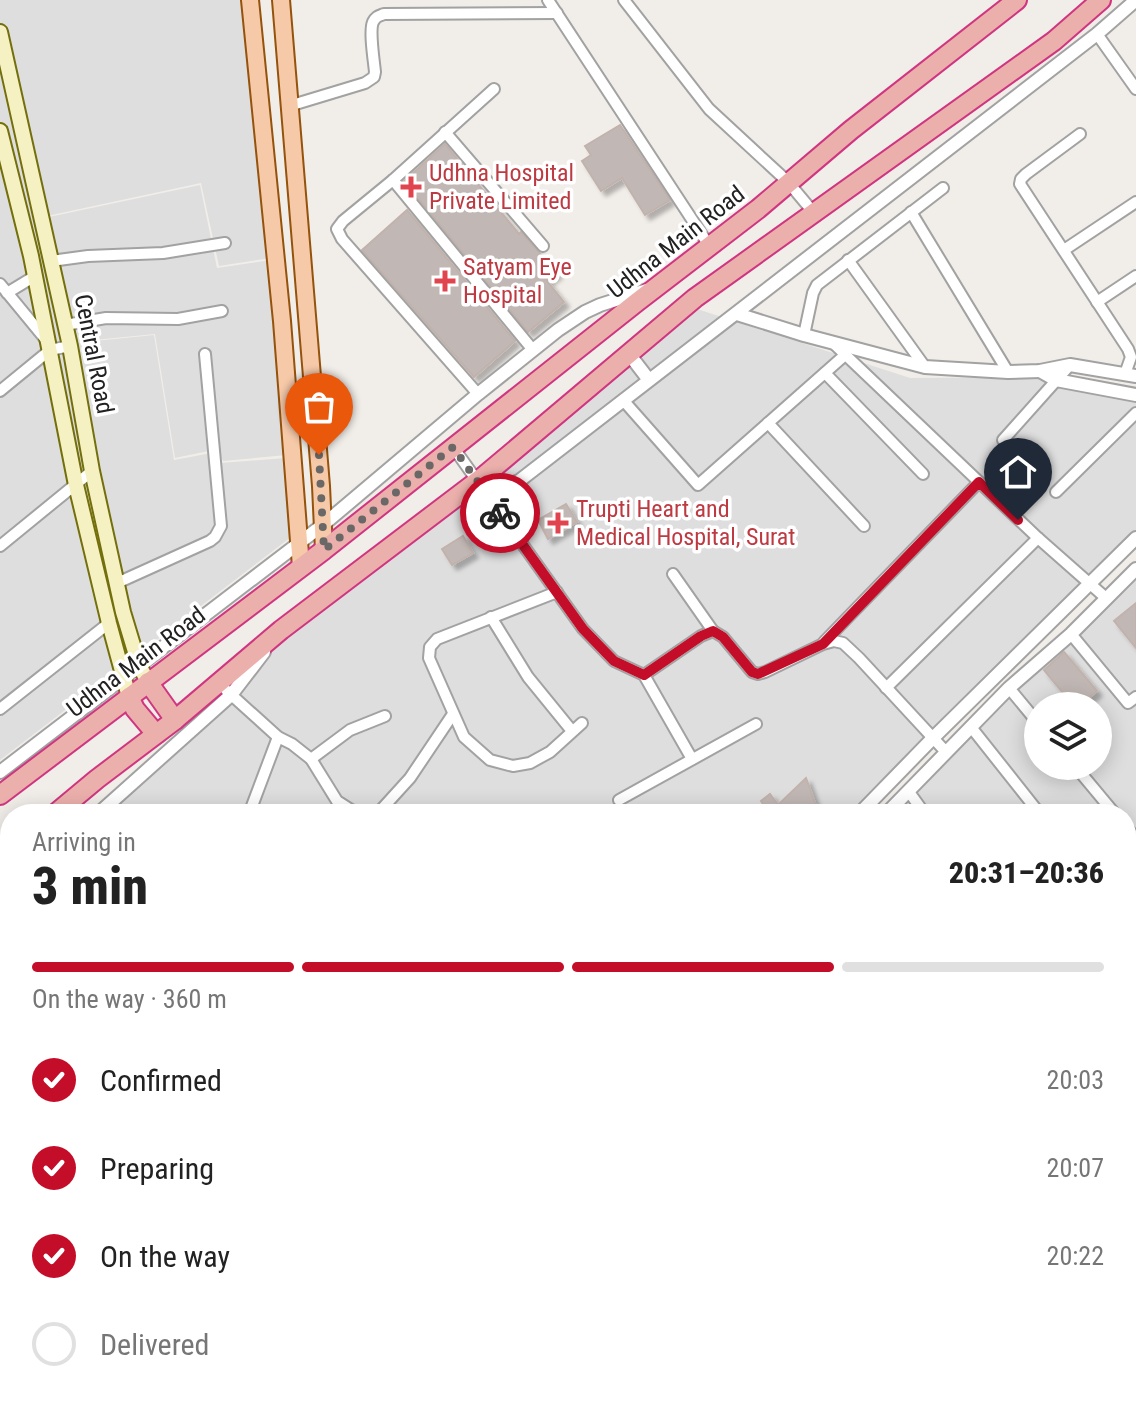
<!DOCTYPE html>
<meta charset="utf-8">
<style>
:root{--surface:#fff;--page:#f6f6f6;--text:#222;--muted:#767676;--line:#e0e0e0;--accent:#c40e29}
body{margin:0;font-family:"Roboto Condensed",sans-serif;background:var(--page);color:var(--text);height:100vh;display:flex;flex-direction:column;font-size:30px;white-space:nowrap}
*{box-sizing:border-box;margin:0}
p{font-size:26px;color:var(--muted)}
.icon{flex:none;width:44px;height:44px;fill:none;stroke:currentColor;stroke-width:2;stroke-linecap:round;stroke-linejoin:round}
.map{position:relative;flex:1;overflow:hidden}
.drawer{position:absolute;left:0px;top:804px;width:1136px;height:602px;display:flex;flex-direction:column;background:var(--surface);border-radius:32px 32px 0 0;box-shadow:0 4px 20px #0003}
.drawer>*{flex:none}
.buttons{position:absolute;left:1024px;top:692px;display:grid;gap:16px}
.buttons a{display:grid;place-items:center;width:88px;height:88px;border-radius:50%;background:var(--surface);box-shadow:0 4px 20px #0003;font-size:40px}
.pin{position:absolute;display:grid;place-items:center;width:68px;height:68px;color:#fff;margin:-82px -34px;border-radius:50% 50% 50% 0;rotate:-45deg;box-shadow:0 0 8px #0007}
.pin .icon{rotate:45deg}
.courier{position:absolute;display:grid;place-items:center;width:80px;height:80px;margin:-40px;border:6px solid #c40e29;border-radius:50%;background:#fff;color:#222;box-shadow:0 2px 10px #0007}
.headline em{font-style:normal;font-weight:800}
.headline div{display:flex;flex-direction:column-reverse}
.headline{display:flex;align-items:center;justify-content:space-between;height:136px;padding:0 32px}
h1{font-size:52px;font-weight:800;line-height:60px}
.bar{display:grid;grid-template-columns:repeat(4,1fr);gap:12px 8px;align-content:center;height:96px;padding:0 32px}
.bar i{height:10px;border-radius:6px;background:var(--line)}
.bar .active{background:var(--accent)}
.bar p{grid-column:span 4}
ol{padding:0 32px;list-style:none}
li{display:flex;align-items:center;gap:24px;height:88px}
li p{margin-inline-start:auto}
li .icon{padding:8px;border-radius:50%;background:var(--accent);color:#fff;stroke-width:4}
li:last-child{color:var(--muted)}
li i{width:44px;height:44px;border:4px solid var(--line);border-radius:50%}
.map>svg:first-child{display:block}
.residential{fill:#dfdede;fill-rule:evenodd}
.forest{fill:#b4cda0}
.building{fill:#c1b8b5;stroke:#c2b2ac;stroke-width:2;filter:url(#shadow)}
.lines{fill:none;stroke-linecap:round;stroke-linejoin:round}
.minor-casing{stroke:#a2a2a2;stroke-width:14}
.tertiary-casing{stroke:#a2a2a2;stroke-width:16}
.secondary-casing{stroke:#736f0d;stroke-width:18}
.primary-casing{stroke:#94520b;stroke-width:20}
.trunk-casing{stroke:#cf3581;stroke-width:22}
.minor{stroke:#fff;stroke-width:10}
.tertiary{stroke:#fff;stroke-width:12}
.secondary{stroke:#f6f1c2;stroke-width:14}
.primary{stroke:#f6c9a9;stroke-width:16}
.trunk{stroke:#ecb0ac;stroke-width:18}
.done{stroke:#6a6867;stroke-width:8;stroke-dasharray:0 14.4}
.route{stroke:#c40e29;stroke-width:10}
.health-dot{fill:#e0444e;stroke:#fff;stroke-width:3}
.labels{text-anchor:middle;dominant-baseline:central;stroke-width:7;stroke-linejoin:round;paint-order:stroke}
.health-label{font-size:24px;fill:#be3a42;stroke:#fff;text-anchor:start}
.street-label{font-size:24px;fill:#212121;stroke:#fff}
</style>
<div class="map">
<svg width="1136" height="1405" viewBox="0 0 1136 1405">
<defs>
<filter id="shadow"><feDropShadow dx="5" dy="5" stdDeviation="2" flood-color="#0004"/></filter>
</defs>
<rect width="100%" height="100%" fill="#f1ede9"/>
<g class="residential">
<polygon points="0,0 245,0 271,258 219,266 201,183 47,216 71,322 49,217 200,185 217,268 271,260 287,455 223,461 218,449 175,458 155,334 74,342 75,343 154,335 174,460 217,452 220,463 286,458 291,537 0,760"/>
<polygon points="694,308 910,378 1037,377 1058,386 1136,402 1136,531 854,814 104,814 232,700 284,633 475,493 630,365"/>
<path d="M1136,574V1405H279L289,1396H1126V814H891L978,727ZM1038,706H1098V766H1038Z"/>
<polygon points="10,886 10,1360 0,1353 0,894"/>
<polygon points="56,1396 240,1396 230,1405 66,1405"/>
</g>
<polygon class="forest" points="10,1267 10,1325 3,1334 0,1332 0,1286"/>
<g class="building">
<polygon points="620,125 670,200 645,215 622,178 601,191 582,161 591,155 585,146"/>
<polygon points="445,144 519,234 521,232 557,273 547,281 564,302 528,332 404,181"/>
<polygon points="407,210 515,341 474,377 362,250"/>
<polygon points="566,504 577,522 548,539 538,520"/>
<polygon points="463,536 473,553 452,565 442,549"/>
<polygon points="1136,603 1136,648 1114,621"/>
<polygon points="1064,652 1097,691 1079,706 1074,706 1044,670"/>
<polygon points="806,778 819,814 769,814 761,801 770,794 778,805"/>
<polygon points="1136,1323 1136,1405 1126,1405 1126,1333"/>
</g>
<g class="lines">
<g class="minor-casing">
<g id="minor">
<polyline points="548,0 710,247"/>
<polyline points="624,0 709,109 788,182 814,213"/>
<polyline points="1097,34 1136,89"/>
<path d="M289,106L365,83L374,77L375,72C374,61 369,31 373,22C376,16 379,16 384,14L557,13"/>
<polyline points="445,132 543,246"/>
<polyline points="1080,134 1026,174 1021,179 1020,184 1128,349 1131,357 1125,374"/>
<polyline points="393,180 533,350"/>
<polyline points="911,212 1008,372"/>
<polyline points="1064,250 1136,202"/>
<polyline points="848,260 925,367"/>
<polyline points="51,261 88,256 163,253 225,243"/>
<polyline points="0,284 47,341"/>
<polyline points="7,293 35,276"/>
<polyline points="1097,302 1136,276"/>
<polyline points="65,325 106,318 178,319 222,311"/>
<polyline points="804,335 813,293 817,285 943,188"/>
<polyline points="833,343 1038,538 1106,598"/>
<polyline points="825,373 923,474"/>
<polyline points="0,391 50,350 70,346"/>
<polyline points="478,394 342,239 337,229 343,221 393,180 494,89"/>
<polyline points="623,400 698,485 845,355"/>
<polyline points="768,423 864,526"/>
<polyline points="1003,440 1070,365"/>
<polyline points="453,447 583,629 614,661 644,675 692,759"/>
<polyline points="1056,492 1136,413"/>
<polyline points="0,546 92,471"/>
<polyline points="673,574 713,631 723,637 752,672 758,674 765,672 823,644 834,641 843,643 859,658 946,752"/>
<polyline points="117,583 210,541 215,537 221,526 205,354"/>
<polyline points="557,592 437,639 430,647 429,658 464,737 490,760 513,766 530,763 550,752 582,723"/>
<polyline points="491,617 528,677 572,731"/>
<polyline points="1071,634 1128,703 1136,697"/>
<polyline points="824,642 979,482"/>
<polyline points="644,675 701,636 713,631"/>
<polyline points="886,688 1038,538"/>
<polyline points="1009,688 1038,723"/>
<polyline points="226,690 278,737 292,744 311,759 337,801 351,810 366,814"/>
<polyline points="0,709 109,623"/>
<polyline points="971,727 1040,814"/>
<polyline points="311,759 350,730 385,716"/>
<polyline points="1075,766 1115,814"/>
<polyline points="909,792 925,814"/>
<polyline points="619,800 756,724"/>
<polyline points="249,814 278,737"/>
<polyline points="366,814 380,811 410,778 453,714"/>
<polyline points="1126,827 1136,839"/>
<polyline points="1126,911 1136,903"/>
<polyline points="1126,1010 1136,1001"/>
<polyline points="1126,1113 1136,1104"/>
<polyline points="1126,1182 1136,1174"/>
<polyline points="1126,1224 1136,1237"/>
<polyline points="924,1396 930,1405"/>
<polyline points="561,1405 572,1396"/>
<polyline points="646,1405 658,1396"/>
<polyline points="748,1405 759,1396"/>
<polyline points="847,1405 860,1396"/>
</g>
</g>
<g class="tertiary-casing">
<g id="tertiary">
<polyline points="737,314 804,335 925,367 1008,372 1040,371 1070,365 1136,376"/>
<polyline points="629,354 649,380"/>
<polyline points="1040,371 1056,380 1136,395"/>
<path d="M484,476C496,482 505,488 519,481L1097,34L1136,0"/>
<polyline points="0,772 324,524 478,394 558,330 585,312 600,305 647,290"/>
<polyline points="98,814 231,695 264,652"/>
<polyline points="859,814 933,738 1136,538"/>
<polyline points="886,814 1009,688 1071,634 1136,569"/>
<polyline points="0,889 10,881"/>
<polyline points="1126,1306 1136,1297"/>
<polyline points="0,1359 10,1367"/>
<polyline points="48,1396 59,1405"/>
<polyline points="519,1396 526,1405"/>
<polyline points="0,1401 5,1405"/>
<polyline points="239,1405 249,1396"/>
<polyline points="272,1405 282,1396"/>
<polyline points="1021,1405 1031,1396"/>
</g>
</g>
<g class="secondary-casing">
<g id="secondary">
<polyline points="0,32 70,346 92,471 123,612 139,665 148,682"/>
<polyline points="0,131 31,256 76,485 109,623 129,697"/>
</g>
</g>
<g class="primary-casing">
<g id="primary">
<polyline points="250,0 282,321 301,567"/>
<polyline points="281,0 321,486 324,550"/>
</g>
</g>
<g class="trunk-casing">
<g id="trunk">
<polyline points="148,682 175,720"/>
<polyline points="129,697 135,709 156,734"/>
<polyline points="0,795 324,550 637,302 758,209 851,130 1017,0"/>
<polyline points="55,814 97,779 175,720 281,630 484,476 695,298 1054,41 1101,0"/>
<polyline points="0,859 10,851"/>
</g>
</g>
<use href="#minor" class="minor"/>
<use href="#tertiary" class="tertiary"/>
<use href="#secondary" class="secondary"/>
<use href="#primary" class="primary"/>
<use href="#trunk" class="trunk"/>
</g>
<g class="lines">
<polyline class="done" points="319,455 324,550 453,447 500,513"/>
<polyline class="route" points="500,513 583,629 614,661 644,675 701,636 713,631 723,637 752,672 758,674 823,644 979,482 1018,520"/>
</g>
<g class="health-dot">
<path d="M407 175h8v8h8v8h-8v8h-8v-8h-8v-8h8z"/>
<path d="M441 269h8v8h8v8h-8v8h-8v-8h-8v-8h8z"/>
<path d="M554 511h8v8h8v8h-8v8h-8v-8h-8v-8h8z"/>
</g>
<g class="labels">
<g class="health-label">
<text x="429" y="173">Udhna Hospital<tspan x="429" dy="28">Private Limited</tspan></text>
<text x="463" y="267">Satyam Eye<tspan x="463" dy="28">Hospital</tspan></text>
<text x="576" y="509">Trupti Heart and<tspan x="576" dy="28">Medical Hospital, Surat</tspan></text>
</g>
<g class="street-label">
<text transform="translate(676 242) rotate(-38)">Udhna Main Road</text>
<text transform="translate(94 354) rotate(79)">Central Road</text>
<text transform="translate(136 662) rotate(-37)">Udhna Main Road</text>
</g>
</g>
</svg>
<div class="buttons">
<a><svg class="icon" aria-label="layers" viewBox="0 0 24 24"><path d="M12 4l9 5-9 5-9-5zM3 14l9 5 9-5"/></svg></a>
</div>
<div class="pin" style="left:319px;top:455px;background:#ea580c"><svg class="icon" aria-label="bag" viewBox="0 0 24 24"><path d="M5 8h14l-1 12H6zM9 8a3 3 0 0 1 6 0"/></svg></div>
<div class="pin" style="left:1018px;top:520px;background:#1f2937"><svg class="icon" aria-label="home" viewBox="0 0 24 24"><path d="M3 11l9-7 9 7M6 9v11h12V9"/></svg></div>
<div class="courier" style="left:500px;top:513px"><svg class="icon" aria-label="bike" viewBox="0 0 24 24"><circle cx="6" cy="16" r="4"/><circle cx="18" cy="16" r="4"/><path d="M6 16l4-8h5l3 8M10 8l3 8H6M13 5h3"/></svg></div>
<section class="drawer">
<div class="headline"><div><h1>3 min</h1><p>Arriving in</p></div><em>20:31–20:36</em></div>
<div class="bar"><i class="active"></i><i class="active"></i><i class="active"></i><i></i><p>On the way · 360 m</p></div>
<ol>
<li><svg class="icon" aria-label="check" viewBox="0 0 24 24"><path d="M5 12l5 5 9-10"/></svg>Confirmed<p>20:03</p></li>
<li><svg class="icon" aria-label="check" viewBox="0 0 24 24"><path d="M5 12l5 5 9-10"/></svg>Preparing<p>20:07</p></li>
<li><svg class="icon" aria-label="check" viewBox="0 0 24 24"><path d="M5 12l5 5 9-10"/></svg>On the way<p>20:22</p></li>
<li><i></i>Delivered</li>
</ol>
</section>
</div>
